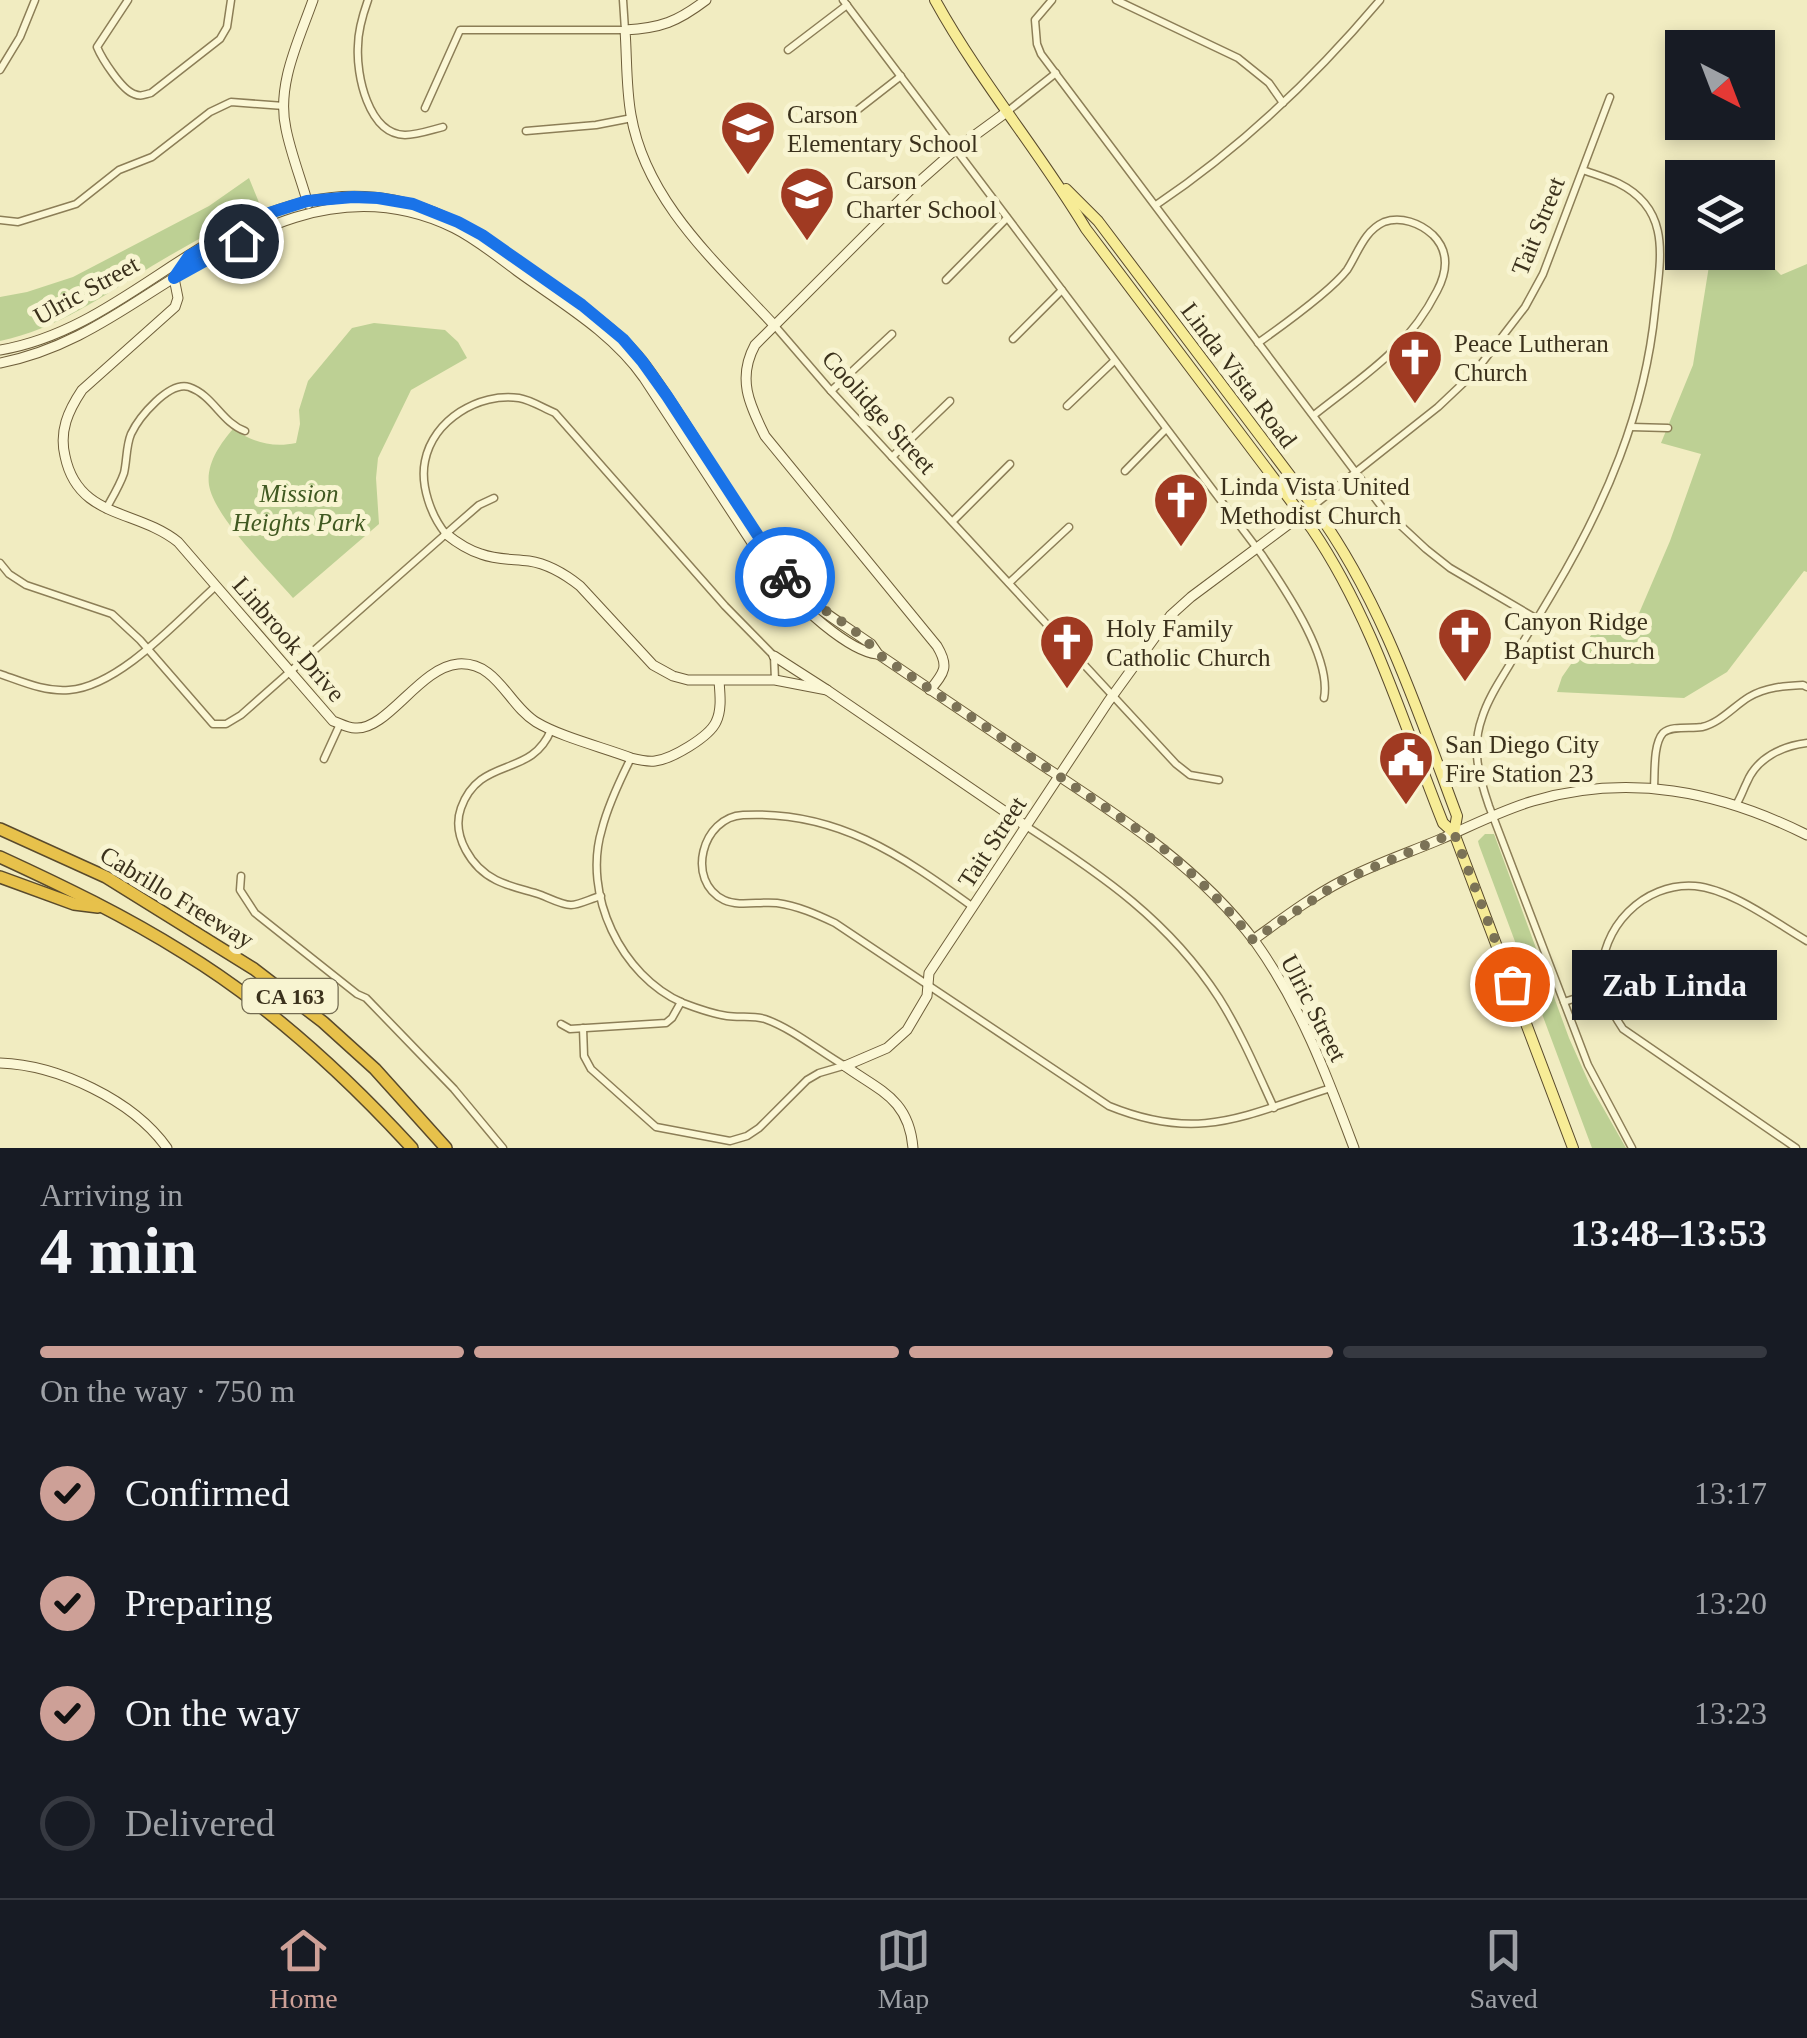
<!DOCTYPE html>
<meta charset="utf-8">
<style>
:root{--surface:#171b24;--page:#20242c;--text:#f1f3f6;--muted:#9ea1a6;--line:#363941;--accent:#cda097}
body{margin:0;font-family:"Times New Roman",serif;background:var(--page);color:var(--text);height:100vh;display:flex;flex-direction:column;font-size:38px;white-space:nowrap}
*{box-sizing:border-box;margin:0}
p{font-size:32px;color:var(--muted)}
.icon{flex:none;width:55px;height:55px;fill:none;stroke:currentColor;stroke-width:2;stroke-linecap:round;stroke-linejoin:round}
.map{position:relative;height:1148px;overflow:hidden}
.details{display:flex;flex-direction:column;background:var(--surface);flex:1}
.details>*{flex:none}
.needle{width:65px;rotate:138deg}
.fabs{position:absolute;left:1665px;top:30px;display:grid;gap:20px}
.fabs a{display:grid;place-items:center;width:110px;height:110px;border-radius:0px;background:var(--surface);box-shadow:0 5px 15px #0003;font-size:50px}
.pin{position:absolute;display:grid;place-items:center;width:85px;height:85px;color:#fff;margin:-42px;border:5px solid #fff;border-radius:50%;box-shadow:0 2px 10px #0007}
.courier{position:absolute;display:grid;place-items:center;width:100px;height:100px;margin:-50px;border:8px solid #1a73e8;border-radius:50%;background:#fff;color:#222;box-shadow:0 2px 12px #0007}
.bubble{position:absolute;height:70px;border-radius:0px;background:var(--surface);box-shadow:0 5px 15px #0003;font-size:32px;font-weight:700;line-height:70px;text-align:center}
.overview em{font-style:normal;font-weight:700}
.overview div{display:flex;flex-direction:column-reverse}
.overview{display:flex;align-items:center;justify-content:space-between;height:170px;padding:0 40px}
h1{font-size:65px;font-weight:700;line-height:75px}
.bar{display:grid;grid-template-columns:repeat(4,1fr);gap:15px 10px;align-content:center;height:120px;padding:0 40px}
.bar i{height:12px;border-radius:8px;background:var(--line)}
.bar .on{background:var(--accent)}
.bar p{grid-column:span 4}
ol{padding:0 40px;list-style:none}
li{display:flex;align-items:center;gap:30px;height:110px}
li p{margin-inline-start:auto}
li .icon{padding:10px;border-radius:50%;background:var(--accent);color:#111;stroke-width:4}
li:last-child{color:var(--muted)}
li i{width:55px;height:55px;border:5px solid var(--line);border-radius:50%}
.menu{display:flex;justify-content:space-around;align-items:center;height:140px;border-top:2px solid var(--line);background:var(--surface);font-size:28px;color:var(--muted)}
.menu a{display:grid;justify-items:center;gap:5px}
.menu .on{color:var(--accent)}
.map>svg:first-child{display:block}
.green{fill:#bdd094}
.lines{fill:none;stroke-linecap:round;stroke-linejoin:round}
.street-casing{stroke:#8c7e57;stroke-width:9}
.secondary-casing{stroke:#6e5e3a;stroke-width:11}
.primary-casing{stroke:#594a2c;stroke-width:12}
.highway-casing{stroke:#594a2c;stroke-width:14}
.street{stroke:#fbf7d5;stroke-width:6}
.secondary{stroke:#fbf7d5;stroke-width:9}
.primary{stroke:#f7ec96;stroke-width:10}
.highway{stroke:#e7c14b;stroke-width:11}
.done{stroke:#7b7256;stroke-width:10;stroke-dasharray:0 18}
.route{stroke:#1a73e8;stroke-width:12}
.labels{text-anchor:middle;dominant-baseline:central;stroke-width:10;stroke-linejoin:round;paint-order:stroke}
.shield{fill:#f8f4d1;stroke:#746c52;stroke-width:2.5}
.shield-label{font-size:22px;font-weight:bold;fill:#3b311c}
.poi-label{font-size:25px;fill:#3b311c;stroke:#f8f4d1;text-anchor:start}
.street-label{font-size:25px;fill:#3b311c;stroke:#f8f4d1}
.park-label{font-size:25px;font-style:italic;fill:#405921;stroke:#f8f4d1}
</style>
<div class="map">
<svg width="1807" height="1148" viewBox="0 0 1807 1148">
<rect width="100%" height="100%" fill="#f1ecc1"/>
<g class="green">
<path d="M249,178L260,205C224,225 187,245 152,266C103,296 57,329 0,341V297L27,292L73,277L209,206Z"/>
<polygon points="1725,252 1758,252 1781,275 1807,264 1807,572 1804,571 1727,672 1684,698 1557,692 1562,677 1596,628 1634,625 1670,541 1701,454 1661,443 1693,365 1709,266"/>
<path d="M374,323L445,330L458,342L467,358L411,390L378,458L376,478L379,524L293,598C271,572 214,517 209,485C206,464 220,444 233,429C253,442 272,448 296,443L300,424L299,410L308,381L352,328Z"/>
<polygon points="1485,834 1494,834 1569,1038 1590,1085 1626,1148 1592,1148 1479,845 1478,841"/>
</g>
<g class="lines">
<g class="street-casing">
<g id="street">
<path d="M128,0L97,47C102,59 122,90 134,94C141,97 143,95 151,93L220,39L227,27L231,0"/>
<path d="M368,0C363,14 358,30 358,46C356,74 368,134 405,135C417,135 431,130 443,127"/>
<path d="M843,0L1262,555C1284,588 1332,657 1324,698"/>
<polyline points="1052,0 1035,20 1037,44 1041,54 1384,510 1426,549 1450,568 1537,619"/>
<polyline points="1116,0 1238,58 1269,83 1283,103"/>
<polyline points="788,50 847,5"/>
<polyline points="0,70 20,37 35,0"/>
<polyline points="425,108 460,30 625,30 623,0"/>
<polyline points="1008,111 1056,73"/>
<polyline points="842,122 901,76"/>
<polyline points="526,131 596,125 632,118"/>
<path d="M1583,170C1594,174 1607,178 1618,183C1673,210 1660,260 1655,310C1645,412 1605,505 1553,592C1539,616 1524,640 1510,664C1500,681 1488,698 1482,718C1471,748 1479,777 1489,806L1588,1065L1632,1148"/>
<path d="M1156,205C1239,149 1315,77 1380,0"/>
<polyline points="0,220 18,222 76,204 119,170 152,157 210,112 231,102 284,106"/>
<polyline points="946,280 1007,218"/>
<polyline points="775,326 831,391 1176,764 1190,775 1219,780"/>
<polyline points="1013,339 1062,290"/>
<path d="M1258,343C1282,326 1330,292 1347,270C1358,253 1364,231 1384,222C1401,216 1420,223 1433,235C1450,252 1447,272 1437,291C1407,350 1364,375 1314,415"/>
<polyline points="831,391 892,334"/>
<polyline points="1067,406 1114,361"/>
<polyline points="1631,427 1668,428"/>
<polyline points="892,457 950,401"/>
<polyline points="1125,471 1165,430"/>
<polyline points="1313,506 1438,407 1475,372 1525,307 1543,274 1610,97"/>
<path d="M106,509C112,498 120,485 124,473C127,460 126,446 131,434C139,417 169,381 189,387C213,395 222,423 245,431"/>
<polyline points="953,521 1010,464"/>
<path d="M446,534C431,516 420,485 425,461C433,420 479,392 519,398C531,400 543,408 555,413L725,606L774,656L775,680"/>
<polyline points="0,563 9,574 26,585 112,614 140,640 213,724 226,724 241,715 456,525 479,505 494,498"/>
<polyline points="1009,583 1069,527"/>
<path d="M0,674C23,682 45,692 69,690C120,686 179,619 216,586"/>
<path d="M551,730C531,779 480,755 461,808C451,836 472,868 496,880C510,887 526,890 541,895C549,898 562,905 571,905C579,905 592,898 601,896"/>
<path d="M631,758C620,780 608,805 602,829C582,894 621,976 683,1003C696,1008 713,1014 727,1016C740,1018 752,1015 765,1019C793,1029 819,1051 845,1066"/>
<polyline points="324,759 340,724"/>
<path d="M1654,787C1655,773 1653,744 1663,733C1672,725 1691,729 1702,727C1720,723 1734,706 1749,697C1766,687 1784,686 1803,685L1807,687"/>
<path d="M1736,805C1741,797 1743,790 1747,782C1757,758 1782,746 1807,743"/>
<path d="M1026,826C1102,875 1169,921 1219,998C1241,1033 1257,1071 1274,1108"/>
<polyline points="241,876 240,890 255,913 357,994 366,998 454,1089 503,1148"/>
<path d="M973,907C901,855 836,810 743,815C702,817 685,881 724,900C739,907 760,901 777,903C798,906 816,914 835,923L1109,1106C1200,1143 1244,1115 1331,1088"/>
<polyline points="1564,1002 1604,989"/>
<polyline points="561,1024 570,1029 666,1023 672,1018 681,1002"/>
<polyline points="583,1028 584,1056 591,1069 656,1127 730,1141 747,1136 759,1128 807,1080 819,1073 843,1066"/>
<path d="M1796,1148L1623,1029C1613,1014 1603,997 1602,979C1599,928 1644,882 1695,886C1731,889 1776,923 1807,941"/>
</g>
</g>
<g class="secondary-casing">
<g id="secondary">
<path d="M706,0C677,22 661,28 625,30C627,58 626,87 631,115C646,202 717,263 774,325"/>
<path d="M308,204C301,179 291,154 286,129C276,85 299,40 313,0"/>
<path d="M174,278L178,298L175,307L82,390C68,411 59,431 65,456C78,519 137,509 178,542L333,721C339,723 348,728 355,728C387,731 420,667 458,664C497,661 508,705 536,722C561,737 602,747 631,758C639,760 647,762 655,761C672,759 709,737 716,722C722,710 720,694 719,681"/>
<path d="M0,350C115,331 192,227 305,202C408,178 475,230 553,286C586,310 620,331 645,364C681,413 711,466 744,517C759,539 773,566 792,585C815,608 844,625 871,644L878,654C934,692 991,731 1048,769C1124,819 1201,869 1256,943C1301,1006 1327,1076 1354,1148"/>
<path d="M0,363C57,352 102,324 150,293C244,233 342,173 454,228C476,239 497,256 517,271C561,303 612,332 644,378L777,581C798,603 847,651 877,654"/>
<path d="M446,534C456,542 468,550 481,554C497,560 513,559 529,561C549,564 565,574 580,586L653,665L673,676L688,680H775L827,690"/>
<polyline points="774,656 827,690 1026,826"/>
<path d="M930,690C945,672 949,666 937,646L765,436C749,404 737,378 755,345L913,187L956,149L1008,111"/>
<path d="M1253,940C1282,919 1311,897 1342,881C1374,864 1408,853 1441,839C1471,826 1502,810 1533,801C1629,773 1719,791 1807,835"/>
<path d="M0,1063C58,1065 133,1100 167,1148"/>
<polyline points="845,1066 887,1048 907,1030 927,996 929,973 1108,702 1171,615 1191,597 1313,506"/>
<path d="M845,1066C880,1091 909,1099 913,1148"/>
</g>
</g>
<g class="primary-casing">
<g id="primary">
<path d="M935,0C979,80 1039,151 1086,229L1312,529C1373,619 1403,723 1443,823L1454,833L1573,1148"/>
<path d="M1066,189L1098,221L1313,506C1381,599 1417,709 1457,816L1454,833"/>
</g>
</g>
<g class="highway-casing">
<g id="highway">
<polyline points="0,829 106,877 254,969 323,1022 375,1069 446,1148"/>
<path d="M0,857C63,886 125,916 184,953C269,1005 345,1075 412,1148"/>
<polyline points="0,877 74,904 98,907"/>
</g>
</g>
<use href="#street" class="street"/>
<use href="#secondary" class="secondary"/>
<use href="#primary" class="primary"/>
<use href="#highway" class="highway"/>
</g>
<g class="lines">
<path class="done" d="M785,577C811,608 854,622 878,654L1149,837C1188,868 1222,901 1253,940L1341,881L1454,833L1512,984"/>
<polyline class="route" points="241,241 174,278 189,256 260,216 307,201 353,197 378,198 413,204 458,222 482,235 582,305 623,339 642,361 667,396 785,577"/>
</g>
<defs>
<g id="school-pin" transform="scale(2.875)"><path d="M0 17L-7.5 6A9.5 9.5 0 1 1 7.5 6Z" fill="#a03a22" stroke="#f8f4d1"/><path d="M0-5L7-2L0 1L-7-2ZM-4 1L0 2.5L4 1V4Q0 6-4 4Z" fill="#fff"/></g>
<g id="church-pin" transform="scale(2.875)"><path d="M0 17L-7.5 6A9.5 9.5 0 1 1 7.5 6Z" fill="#a03a22" stroke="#f8f4d1"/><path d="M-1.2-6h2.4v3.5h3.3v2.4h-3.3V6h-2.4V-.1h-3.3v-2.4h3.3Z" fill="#fff"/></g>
<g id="civic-pin" transform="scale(2.875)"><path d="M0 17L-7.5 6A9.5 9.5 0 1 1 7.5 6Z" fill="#a03a22" stroke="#f8f4d1"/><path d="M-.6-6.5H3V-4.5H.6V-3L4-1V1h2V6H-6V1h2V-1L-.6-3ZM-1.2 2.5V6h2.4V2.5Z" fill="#fff"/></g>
</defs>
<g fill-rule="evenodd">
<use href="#school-pin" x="748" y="128"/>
<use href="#school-pin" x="807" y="194"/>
<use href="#church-pin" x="1415" y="357"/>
<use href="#church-pin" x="1181" y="500"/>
<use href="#church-pin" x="1465" y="635"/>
<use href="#church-pin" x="1067" y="642"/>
<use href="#civic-pin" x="1406" y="758"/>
</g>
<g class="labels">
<rect class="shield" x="242.5" y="979" width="95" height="34" rx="8"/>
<g class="shield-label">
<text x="290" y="996">CA 163</text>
</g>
<g class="poi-label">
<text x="787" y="114">Carson<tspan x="787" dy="29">Elementary School</tspan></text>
<text x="846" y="180">Carson<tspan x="846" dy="29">Charter School</tspan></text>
<text x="1454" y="343">Peace Lutheran<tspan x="1454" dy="29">Church</tspan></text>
<text x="1220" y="486">Linda Vista United<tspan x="1220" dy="29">Methodist Church</tspan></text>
<text x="1504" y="621">Canyon Ridge<tspan x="1504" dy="29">Baptist Church</tspan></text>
<text x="1106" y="628">Holy Family<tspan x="1106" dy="29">Catholic Church</tspan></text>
<text x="1445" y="744">San Diego City<tspan x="1445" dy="29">Fire Station 23</tspan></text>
</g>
<g class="street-label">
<text transform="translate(1538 226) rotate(-68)">Tait Street</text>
<text transform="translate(86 290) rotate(-29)">Ulric Street</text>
<text transform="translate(1239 375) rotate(53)">Linda Vista Road</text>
<text transform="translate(879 412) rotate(48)">Coolidge Street</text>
<text transform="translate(289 639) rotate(49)">Linbrook Drive</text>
<text transform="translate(992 842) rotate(-57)">Tait Street</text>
<text transform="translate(177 897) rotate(31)">Cabrillo Freeway</text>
<text transform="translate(1314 1008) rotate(63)">Ulric Street</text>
</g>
<g class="park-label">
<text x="299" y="493">Mission<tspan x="299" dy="29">Heights Park</tspan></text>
</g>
</g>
</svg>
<div class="fabs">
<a><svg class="needle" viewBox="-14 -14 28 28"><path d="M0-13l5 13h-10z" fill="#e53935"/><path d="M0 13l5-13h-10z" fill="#9ea1a6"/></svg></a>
<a><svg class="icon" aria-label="layers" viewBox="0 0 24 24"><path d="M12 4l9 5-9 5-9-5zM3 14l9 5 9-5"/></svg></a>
</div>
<div class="pin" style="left:1512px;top:984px;background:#ea580c"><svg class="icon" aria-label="bag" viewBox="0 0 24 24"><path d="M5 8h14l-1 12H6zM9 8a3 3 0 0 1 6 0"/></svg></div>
<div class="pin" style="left:241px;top:241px;background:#1f2937"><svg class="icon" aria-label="home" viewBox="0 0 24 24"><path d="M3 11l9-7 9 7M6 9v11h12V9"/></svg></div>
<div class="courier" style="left:785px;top:577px"><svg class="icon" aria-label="bike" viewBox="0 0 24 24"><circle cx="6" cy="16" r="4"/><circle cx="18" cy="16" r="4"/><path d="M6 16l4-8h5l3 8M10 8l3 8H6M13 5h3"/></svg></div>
<div class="bubble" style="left:1572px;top:950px;width:205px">Zab Linda</div>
</div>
<section class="details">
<div class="overview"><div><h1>4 min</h1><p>Arriving in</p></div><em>13:48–13:53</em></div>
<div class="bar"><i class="on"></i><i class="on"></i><i class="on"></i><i></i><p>On the way · 750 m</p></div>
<ol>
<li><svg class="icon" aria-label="check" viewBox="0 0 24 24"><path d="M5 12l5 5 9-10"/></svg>Confirmed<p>13:17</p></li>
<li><svg class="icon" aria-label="check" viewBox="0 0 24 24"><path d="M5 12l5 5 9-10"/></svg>Preparing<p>13:20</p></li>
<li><svg class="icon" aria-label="check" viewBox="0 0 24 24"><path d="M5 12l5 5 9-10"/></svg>On the way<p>13:23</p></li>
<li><i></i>Delivered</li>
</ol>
</section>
<nav class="menu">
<a class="on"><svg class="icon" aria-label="home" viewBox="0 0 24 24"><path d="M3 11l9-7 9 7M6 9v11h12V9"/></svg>Home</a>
<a><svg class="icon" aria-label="map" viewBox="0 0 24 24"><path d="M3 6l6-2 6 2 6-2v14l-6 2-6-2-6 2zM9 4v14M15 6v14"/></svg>Map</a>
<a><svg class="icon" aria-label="saved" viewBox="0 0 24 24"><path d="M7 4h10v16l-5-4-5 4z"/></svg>Saved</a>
</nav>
